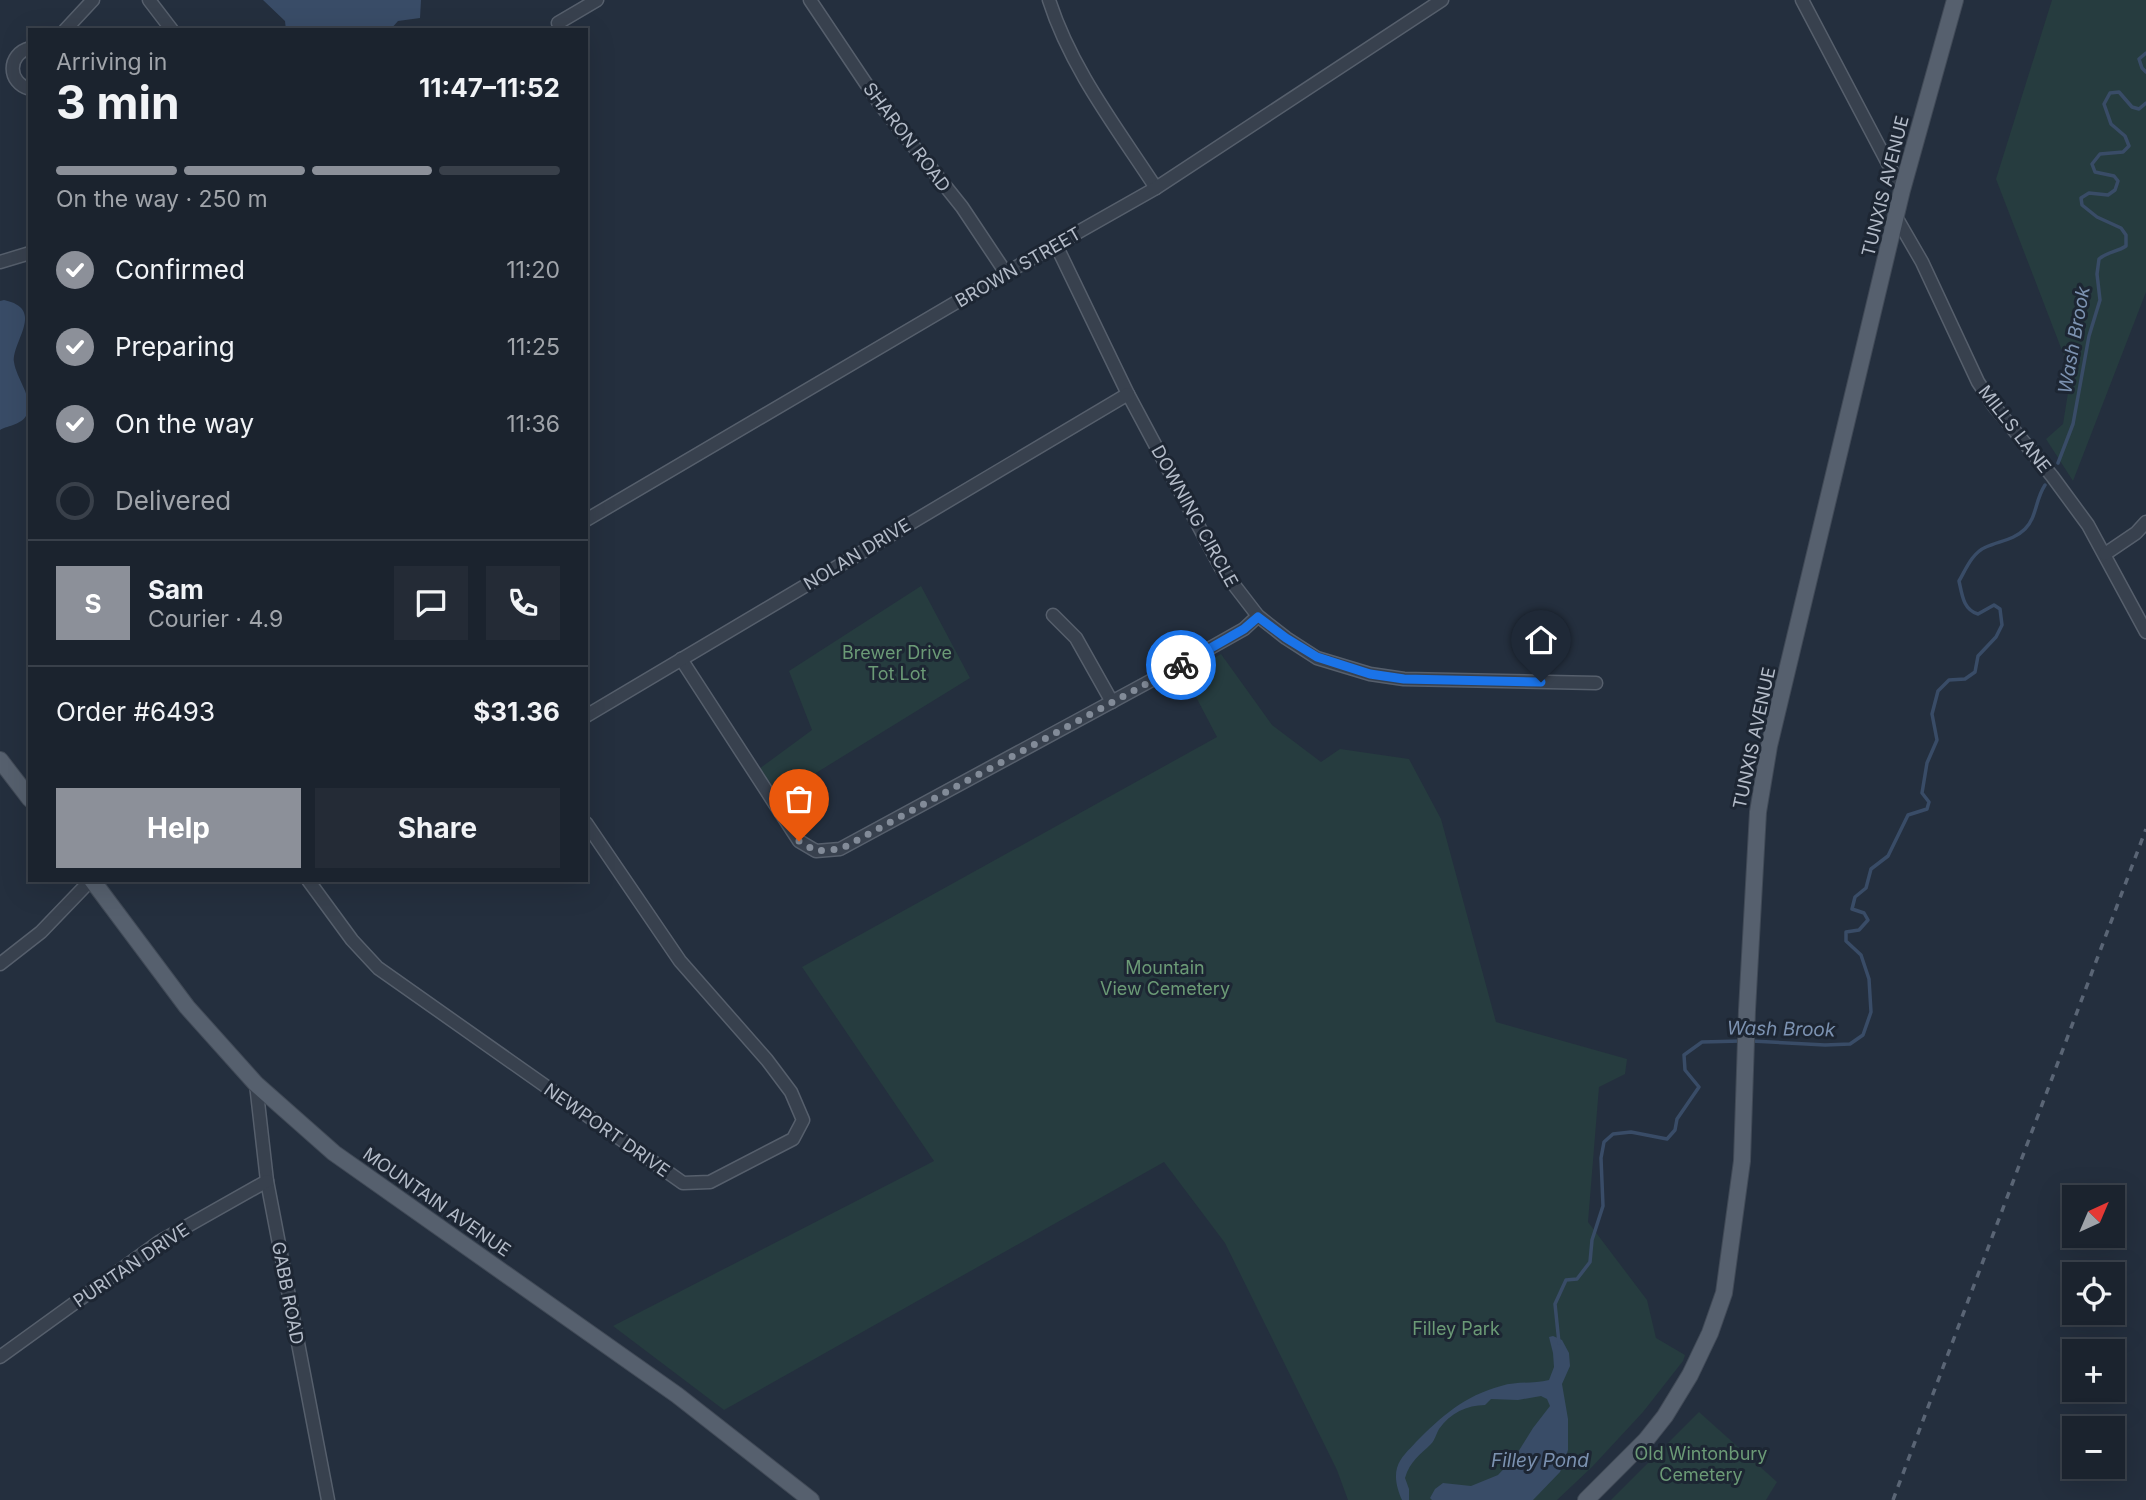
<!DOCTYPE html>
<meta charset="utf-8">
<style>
:root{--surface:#1b232e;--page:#242b36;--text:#f1f3f6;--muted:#a0a4aa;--line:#39404a;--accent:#8c9099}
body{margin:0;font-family:Inter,sans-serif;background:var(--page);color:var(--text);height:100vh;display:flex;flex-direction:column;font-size:26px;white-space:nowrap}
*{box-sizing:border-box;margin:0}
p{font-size:23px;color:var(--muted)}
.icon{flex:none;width:38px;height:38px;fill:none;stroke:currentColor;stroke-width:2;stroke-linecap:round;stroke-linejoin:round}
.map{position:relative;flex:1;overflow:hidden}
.drawer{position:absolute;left:28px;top:28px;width:560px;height:854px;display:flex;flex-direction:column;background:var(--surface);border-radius:0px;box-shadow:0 7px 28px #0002,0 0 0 2px var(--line)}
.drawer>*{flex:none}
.needle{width:46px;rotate:44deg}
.buttons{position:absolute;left:2062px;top:1185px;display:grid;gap:14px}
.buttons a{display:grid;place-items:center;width:63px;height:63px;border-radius:0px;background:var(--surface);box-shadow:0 7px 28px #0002,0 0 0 2px var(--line);font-size:35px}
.pin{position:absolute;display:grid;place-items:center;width:60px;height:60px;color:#fff;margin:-72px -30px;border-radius:50% 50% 50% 0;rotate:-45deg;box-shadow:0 0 7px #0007}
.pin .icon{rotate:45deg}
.courier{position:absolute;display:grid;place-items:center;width:70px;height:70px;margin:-35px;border:5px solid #1a73e8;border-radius:50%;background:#fff;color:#222;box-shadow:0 2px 9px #0007}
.overview em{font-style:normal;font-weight:700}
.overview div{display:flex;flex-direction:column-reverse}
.overview{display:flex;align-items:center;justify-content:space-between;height:119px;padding:0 28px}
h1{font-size:46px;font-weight:700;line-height:52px}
.bar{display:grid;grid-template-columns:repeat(4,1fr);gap:10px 7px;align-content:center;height:84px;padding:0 28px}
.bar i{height:9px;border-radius:5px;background:var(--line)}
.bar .on{background:var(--accent)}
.bar p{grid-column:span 4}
.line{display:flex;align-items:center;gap:18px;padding:0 28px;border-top:2px solid var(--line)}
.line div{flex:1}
.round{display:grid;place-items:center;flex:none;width:74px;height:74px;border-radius:0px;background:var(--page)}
ol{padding:0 28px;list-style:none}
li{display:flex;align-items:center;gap:21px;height:77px}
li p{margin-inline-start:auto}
li .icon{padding:7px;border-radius:50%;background:var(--accent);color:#fff;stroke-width:4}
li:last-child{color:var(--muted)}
li i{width:38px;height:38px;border:4px solid var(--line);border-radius:50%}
.cta{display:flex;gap:14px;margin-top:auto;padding:14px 28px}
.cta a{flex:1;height:80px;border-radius:0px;background:var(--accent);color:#fff;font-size:28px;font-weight:700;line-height:80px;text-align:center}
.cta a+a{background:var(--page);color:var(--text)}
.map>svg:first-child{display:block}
.green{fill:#263c3f}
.water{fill:#394c67}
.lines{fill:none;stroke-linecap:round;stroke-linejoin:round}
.stream{stroke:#394c67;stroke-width:3.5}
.minor-casing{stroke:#565f6c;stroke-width:15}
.major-casing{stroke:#414a57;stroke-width:18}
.minor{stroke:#38414e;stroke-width:12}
.major{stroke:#56606e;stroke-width:16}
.rail{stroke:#5a6575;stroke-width:3.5;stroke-dasharray:7 7;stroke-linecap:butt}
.done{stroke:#828b98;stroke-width:7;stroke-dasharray:0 12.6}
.route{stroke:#1a73e8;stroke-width:9}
.labels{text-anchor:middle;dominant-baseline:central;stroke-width:6;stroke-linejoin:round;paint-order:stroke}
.street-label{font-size:18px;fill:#b4bcc9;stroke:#1d2633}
.park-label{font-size:18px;fill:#6b9a76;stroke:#1d2633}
.water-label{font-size:19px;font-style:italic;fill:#7c92b1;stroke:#1d2633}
</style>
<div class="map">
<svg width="2146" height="1500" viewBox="0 0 2146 1500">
<rect width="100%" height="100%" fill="#242f3e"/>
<g class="green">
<polygon points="2052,0 2146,0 2146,292 2073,481 2046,439 2063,424 2071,374 1996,179"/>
<polygon points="921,586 970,678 777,797 759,769 812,730 789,671"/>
<polygon points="1221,654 1272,725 1321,762 1340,749 1409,759 1441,819 1496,1022 1627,1059 1625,1074 1599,1087 1588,1222 1647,1300 1656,1338 1685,1355 1683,1361 1643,1412 1592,1467 1557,1500 1348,1500 1337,1470 1225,1243 1164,1162 724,1410 613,1326 934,1161 802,967 1217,737 1184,674"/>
<polygon points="1699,1412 1777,1482 1766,1500 1611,1500"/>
</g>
<g class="water">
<polygon points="263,0 421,0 420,18 398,21 390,30 286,30 285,21"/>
<path d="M4,300C46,309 12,341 14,362C16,378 34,398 27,414C22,425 9,425 0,430V301Z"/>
<path d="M1553,1336L1562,1340L1569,1353L1570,1366L1562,1384L1568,1419V1450L1564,1463L1560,1472L1533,1500H1432L1430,1498L1435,1489L1443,1483L1471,1486L1498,1475L1515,1457L1533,1428L1550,1406L1547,1399L1541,1396L1518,1400L1491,1399L1485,1405C1467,1405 1450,1413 1439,1429C1436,1434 1435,1440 1431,1444C1420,1455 1410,1461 1405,1478L1409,1489V1500H1402C1398,1491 1394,1479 1397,1468C1400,1457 1409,1450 1416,1442C1442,1416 1464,1396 1501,1386C1517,1381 1534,1384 1549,1380L1554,1367L1553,1353L1549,1337Z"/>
</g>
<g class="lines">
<g class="stream">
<polyline points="2146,53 2139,59 2142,68 2146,72"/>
<path d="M2058,463L2073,424L2089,336L2100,300L2097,274L2099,259C2107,252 2117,252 2126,246V235L2121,228L2097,217L2082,205L2081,198L2089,193L2108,195L2115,190L2118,181L2114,176L2095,172L2092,164L2100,154L2123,152L2129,146L2125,136L2111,124L2104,104L2110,93L2119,92L2132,107L2139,109L2146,103"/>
<path d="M1752,1041L1825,1045L1850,1044L1863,1035L1871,1012L1869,979L1861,955L1846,941V932L1859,930L1868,920L1864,913L1852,909L1855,897L1866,888L1871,869L1888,856L1908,815L1927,809L1929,802L1922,793L1927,763L1937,740L1932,714L1938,691L1949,680L1965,679L1975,672L1978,656L1996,637L2002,625L2000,609L1994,605L1978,614C1963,610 1962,594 1959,581C1966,569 1972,553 1986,547C1999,541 2014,540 2025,529C2037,517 2035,500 2045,485"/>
<polyline points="1559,1343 1555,1304 1566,1280 1577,1279 1590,1262 1592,1240 1603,1206 1601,1158 1604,1142 1613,1134 1631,1132 1667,1139 1675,1130 1677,1119 1699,1087 1685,1070 1684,1055 1702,1042 1741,1041"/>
</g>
<g class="minor-casing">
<g id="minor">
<polyline points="149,0 172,30"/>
<polyline points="810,0 879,103 962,207 1006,273"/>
<path d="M1049,0C1071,69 1117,128 1156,188"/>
<polyline points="1802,0 1902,190"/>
<polyline points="558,23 597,0"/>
<polyline points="65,30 93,0"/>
<path d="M30,48C7,54 7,83 30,89"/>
<polyline points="1896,217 1922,262 1978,382 1994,406 2052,476 2088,525 2146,632"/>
<polyline points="1056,245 1128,394 1221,568 1258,616 1286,638 1317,658 1370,674 1404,679 1596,683"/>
<polyline points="0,262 30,253"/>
<polyline points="586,520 1006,273 1156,188 1442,0"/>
<polyline points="2105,554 2136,533 2146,522"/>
<polyline points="1053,615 1076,638 1112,702"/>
<polyline points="681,659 799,841 816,851 840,849 1189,660 1244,629 1258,616"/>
<polyline points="586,716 1128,394"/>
<polyline points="308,880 352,940 378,968 683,1183 710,1182 793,1139 803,1120 791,1092 767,1060 680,961 586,823"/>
<polyline points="0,964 41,932 91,880"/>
<polyline points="256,1084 267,1181 328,1500"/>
<polyline points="0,1357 159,1242 267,1181"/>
</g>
</g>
<g class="major-casing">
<g id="major">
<polyline points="0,760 30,799"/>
<polyline points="92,880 187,1007 256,1084 334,1153 677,1395 811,1500"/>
<polyline points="1586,1500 1646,1440 1665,1416 1690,1375 1710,1333 1724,1293 1742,1161 1747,1010 1758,812 1769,746 1902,190 1955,0"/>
</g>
</g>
<use href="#minor" class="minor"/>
<use href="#major" class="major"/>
<polyline class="rail" points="1893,1500 2146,829"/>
</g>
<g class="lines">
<polyline class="done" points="799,841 816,851 841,849 1181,665"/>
<polyline class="route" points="1181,665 1244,629 1258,617 1286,638 1317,657 1370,674 1404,679 1541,682"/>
</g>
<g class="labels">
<g class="street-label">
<text transform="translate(907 137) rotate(53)">SHARON ROAD</text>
<text transform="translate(1885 186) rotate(-76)">TUNXIS AVENUE</text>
<text transform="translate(1018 267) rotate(-30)">BROWN STREET</text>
<text transform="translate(2015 429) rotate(52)">MILLS LANE</text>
<text transform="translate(1195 516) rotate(61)">DOWNING CIRCLE</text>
<text transform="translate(857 554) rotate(-31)">NOLAN DRIVE</text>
<text transform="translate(1754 738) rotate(-78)">TUNXIS AVENUE</text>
<text transform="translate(607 1130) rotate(35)">NEWPORT DRIVE</text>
<text transform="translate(437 1202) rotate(35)">MOUNTAIN AVENUE</text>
<text transform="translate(131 1265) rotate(-34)">PURITAN DRIVE</text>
<text transform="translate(288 1293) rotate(79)">GABB ROAD</text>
</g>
<g class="park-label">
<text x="897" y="652">Brewer Drive<tspan x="897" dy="21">Tot Lot</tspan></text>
<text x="1165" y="967">Mountain<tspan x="1165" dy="21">View Cemetery</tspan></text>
<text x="1456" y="1328">Filley Park</text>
<text x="1701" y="1453">Old Wintonbury<tspan x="1701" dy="21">Cemetery</tspan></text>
</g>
<g class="water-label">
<text transform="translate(2074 340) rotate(-80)">Wash Brook</text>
<text transform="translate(1781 1029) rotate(1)">Wash Brook</text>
<text x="1540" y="1460">Filley Pond</text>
</g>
</g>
</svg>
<div class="buttons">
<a><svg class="needle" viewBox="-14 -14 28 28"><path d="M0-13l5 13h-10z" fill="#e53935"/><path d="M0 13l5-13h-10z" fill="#a0a4aa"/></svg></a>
<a><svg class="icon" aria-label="locate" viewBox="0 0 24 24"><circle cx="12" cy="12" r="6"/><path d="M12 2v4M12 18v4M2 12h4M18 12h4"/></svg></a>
<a>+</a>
<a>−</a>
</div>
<div class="pin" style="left:799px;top:841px;background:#ea580c"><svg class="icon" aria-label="bag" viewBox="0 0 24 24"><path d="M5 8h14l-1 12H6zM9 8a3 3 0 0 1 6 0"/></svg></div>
<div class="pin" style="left:1541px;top:682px;background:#1f2937"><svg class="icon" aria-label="home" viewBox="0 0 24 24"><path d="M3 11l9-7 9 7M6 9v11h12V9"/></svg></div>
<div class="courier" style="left:1181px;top:665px"><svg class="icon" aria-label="bike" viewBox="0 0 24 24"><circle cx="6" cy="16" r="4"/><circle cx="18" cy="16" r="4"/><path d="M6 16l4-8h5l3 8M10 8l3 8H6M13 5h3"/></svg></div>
<section class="drawer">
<div class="overview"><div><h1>3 min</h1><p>Arriving in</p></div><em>11:47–11:52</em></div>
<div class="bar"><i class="on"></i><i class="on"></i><i class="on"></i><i></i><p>On the way · 250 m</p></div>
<ol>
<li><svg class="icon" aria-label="check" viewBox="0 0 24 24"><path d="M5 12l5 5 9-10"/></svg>Confirmed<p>11:20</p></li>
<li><svg class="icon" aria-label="check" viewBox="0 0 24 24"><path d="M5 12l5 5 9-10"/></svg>Preparing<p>11:25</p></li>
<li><svg class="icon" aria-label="check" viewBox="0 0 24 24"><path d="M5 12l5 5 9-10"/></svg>On the way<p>11:36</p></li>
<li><i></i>Delivered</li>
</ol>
<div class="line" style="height:126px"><b class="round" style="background:var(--accent);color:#fff">S</b><div><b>Sam</b><p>Courier · 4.9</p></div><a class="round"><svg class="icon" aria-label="chat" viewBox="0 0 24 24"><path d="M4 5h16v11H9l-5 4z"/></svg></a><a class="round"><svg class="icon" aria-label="phone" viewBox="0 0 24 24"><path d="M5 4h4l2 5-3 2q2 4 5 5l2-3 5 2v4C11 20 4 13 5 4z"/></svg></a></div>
<div class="line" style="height:91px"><div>Order #6493</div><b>$31.36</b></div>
<div class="cta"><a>Help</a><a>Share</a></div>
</section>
</div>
